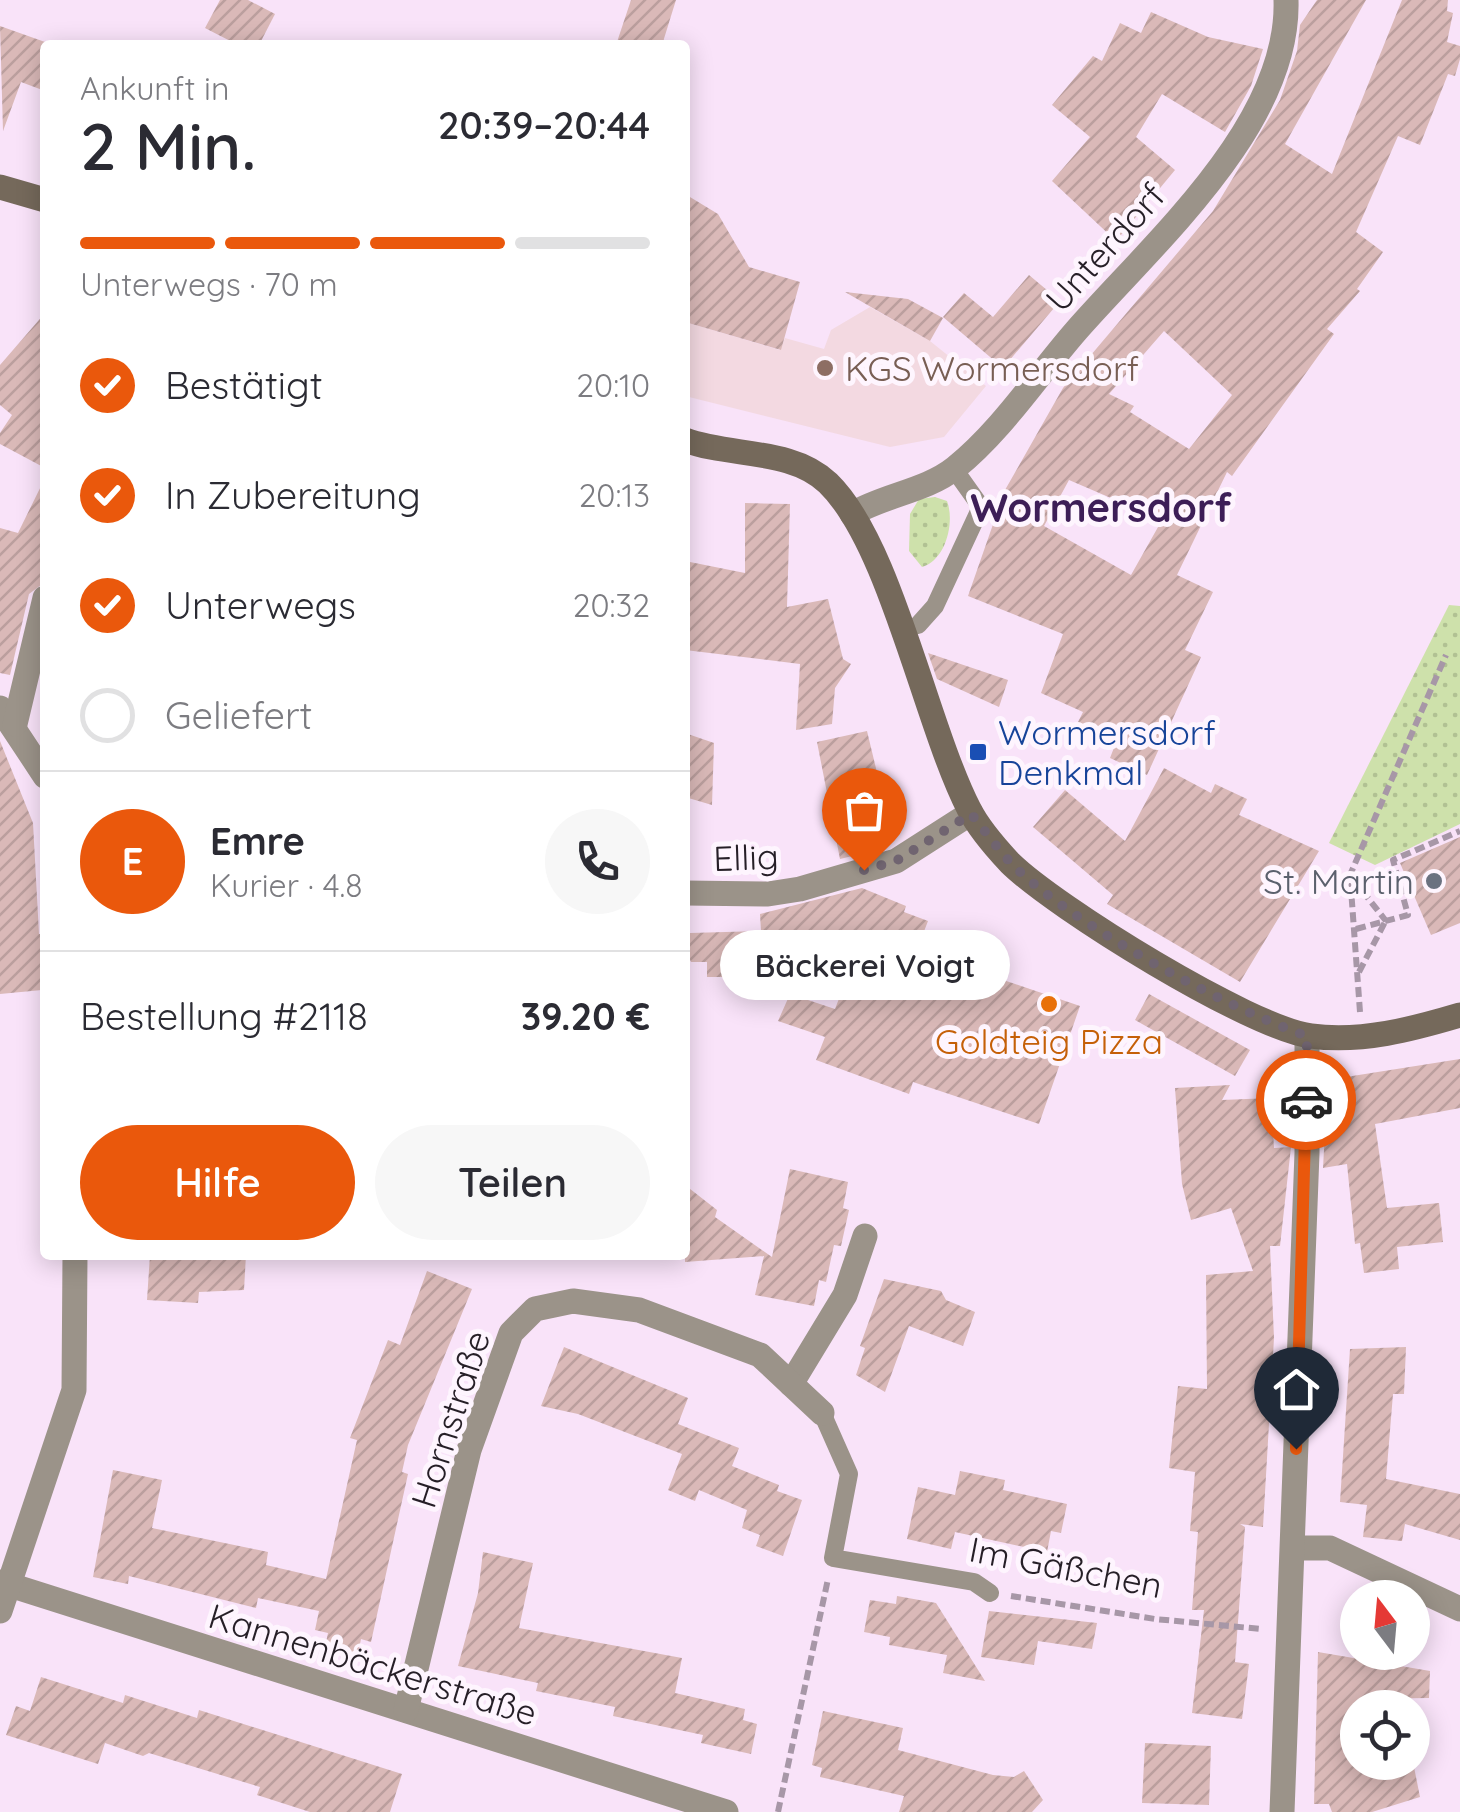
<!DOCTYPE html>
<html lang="de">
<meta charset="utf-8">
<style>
:root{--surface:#fff;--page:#f7f7f7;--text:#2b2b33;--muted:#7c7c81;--line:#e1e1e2;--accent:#ea580c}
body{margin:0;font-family:Quicksand,sans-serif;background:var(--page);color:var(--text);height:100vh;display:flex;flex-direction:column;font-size:38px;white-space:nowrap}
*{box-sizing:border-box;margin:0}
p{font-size:32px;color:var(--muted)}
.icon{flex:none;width:55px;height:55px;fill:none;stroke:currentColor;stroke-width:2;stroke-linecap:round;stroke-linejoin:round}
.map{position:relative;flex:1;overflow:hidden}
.drawer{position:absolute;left:40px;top:40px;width:650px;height:1220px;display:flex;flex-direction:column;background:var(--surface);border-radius:10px;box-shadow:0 5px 25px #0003}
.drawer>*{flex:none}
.needle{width:65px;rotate:344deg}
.controls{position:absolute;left:1340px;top:1580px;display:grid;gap:20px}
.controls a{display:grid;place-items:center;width:90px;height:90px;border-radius:50%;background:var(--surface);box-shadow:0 5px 25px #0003;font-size:50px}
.pin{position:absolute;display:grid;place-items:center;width:85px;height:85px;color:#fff;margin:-102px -42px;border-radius:50% 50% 50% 0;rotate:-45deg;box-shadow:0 0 10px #0007}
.pin .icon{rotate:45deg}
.courier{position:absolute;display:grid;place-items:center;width:100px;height:100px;margin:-50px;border:8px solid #ea580c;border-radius:50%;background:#fff;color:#222;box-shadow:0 2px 12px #0007}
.bubble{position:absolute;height:70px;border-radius:35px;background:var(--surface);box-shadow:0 5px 25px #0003;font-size:32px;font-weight:600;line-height:70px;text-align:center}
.summary em{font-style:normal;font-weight:600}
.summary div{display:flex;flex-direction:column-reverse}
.summary{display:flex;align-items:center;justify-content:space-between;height:170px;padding:0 40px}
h1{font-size:65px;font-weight:600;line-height:75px}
.bar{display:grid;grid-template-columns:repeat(4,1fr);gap:15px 10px;align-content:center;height:120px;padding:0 40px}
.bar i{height:12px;border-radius:8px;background:var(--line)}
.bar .selected{background:var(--accent)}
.bar p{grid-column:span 4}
.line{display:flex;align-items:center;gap:25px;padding:0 40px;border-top:2px solid var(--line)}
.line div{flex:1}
.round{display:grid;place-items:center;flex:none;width:105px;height:105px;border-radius:52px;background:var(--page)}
ol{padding:0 40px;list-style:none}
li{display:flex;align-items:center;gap:30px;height:110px}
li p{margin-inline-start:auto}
li .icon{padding:10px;border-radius:50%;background:var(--accent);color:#fff;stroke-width:4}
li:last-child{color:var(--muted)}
li i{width:55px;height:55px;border:5px solid var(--line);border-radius:50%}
.cta{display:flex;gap:20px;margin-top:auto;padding:20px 40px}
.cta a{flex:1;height:115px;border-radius:60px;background:var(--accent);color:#fff;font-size:40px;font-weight:600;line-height:115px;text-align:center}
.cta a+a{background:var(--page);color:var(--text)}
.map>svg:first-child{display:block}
.education{fill:#f3d9e1}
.grass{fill:url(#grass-dots)}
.building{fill:url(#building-hatch);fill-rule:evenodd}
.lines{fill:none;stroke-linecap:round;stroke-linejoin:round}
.path{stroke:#a797a7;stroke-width:6;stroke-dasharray:10 5;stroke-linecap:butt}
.lane{stroke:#9b9389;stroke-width:18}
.street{stroke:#9b9389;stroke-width:25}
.secondary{stroke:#75695b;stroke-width:25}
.done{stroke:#706470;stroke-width:10;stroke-dasharray:0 18}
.route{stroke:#ea580c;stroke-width:12}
.education-dot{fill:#8d6e63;stroke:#fef5fe;stroke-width:4}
.transit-dot{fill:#1a4fb4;stroke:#fef5fe;stroke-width:4}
.worship-dot{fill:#6b7280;stroke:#fef5fe;stroke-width:4}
.food-dot{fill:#e8710a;stroke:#fef5fe;stroke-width:4}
.labels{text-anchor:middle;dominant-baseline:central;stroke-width:10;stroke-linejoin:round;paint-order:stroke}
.street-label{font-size:35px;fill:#261f27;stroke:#fef5fe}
.education-label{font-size:35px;fill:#785e54;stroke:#fef5fe;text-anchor:start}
.transit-label{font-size:35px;fill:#164399;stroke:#fef5fe;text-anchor:start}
.worship-label{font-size:35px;fill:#5b616d;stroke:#fef5fe;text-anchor:end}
.food-label{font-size:35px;fill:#c56008;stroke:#fef5fe}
.quarter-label{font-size:40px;font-weight:bold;fill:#3d1e57;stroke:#fef5fe}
</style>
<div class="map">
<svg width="1460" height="1812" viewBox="0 0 1460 1812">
<defs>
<pattern id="grass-dots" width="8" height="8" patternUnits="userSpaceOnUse" patternTransform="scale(2.5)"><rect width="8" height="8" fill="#cee1ab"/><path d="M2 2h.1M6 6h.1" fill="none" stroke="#b1c193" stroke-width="1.8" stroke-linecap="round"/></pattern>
<pattern id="building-hatch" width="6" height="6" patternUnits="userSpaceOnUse" patternTransform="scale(2.5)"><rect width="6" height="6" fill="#dab9b8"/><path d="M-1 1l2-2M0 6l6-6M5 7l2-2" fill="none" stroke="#bb9f9e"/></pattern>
</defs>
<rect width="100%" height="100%" fill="#f9e3f9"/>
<polygon class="education" points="870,307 930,341 986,386 944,437 890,447 685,396 685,322 780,350 785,338 824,349 831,330"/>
<g class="grass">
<path d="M935,497L947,501C955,522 946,560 922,567L909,551L910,514L919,499Z"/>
<polygon points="1449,605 1460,606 1460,824 1375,865 1329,843"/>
</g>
<g class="building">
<polygon points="220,0 248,0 275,14 259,45 238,45 205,28"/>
<polygon points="631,0 676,0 662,45 616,45"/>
<path d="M1317,0H1366L1285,144L1332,174L1402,0H1448L1447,11L1453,13L1447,42L1460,46V59L1455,76L1448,74L1420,145L1398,136L1356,232L1383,252L1357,289L1360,291L1327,329L1334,334L1232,476L1227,472L1177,575L1213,592L1185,650L1201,657L1147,775L1110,758L1117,740L1078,722L1083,712L1041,693L1063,634L968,596L1005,490L1063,388L1213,211L1280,100L1297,51L1300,25ZM1164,331L1232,395L1189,449L1130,412L1134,406L1109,394ZM1069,480L1162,520L1131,575L1044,526Z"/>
<polygon points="1151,12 1208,37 1263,49 1251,86 1225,132 1162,94 1136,137 1175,170 1116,241 1052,181 1090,137 1052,105 1093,56 1102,61 1120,23 1141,33"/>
<polygon points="0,26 45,42 45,91 21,82 3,131"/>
<polygon points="685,194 718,214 749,267 800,282 781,350 685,322"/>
<polygon points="1029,275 1060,301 1003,368 943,317 964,293 993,317"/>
<polygon points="845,292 908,299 943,318 930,341"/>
<polygon points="45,313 45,468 0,444 0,433 12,415 0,405 0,365"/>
<polygon points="45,478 45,582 29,594 10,675 0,673 0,528 18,533"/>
<polygon points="745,503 790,504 787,607 828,599 843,659 851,664 835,688 832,724 796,730 800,664 685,650 685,561 745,573"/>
<polygon points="928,653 1008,680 999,707 937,679"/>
<polygon points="867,731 893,839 867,844 869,852 840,859 817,742"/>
<polygon points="685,733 714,743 712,805 685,797"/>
<polygon points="0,741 33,823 39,934 45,934 42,990 0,994"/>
<polygon points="1164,768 1211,793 1215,784 1247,799 1239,815 1319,851 1240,982 1107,904 1113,895 1033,827 1065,790 1125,841"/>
<polygon points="1460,837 1460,923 1431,935 1400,863"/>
<polygon points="862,888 906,906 904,912 928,921 908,973 971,998 980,972 1080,1006 1039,1124 913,1082 909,1094 816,1060 825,1037 778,1021 790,994 835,1009 862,939 730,977 707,977 707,962 691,962 685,948 690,933 761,931 760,914"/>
<polygon points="1149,994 1250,1050 1235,1076 1135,1020"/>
<polygon points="1460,1059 1460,1108 1375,1124 1387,1208 1439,1203 1443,1242 1397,1247 1399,1269 1364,1273 1360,1243 1355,1244 1347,1164 1323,1168 1327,1094 1338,1094 1327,1080"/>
<polygon points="1230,1085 1222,1100 1271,1098 1274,1148 1291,1147 1280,1246 1270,1246 1274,1338 1263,1527 1240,1524 1245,1527 1235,1662 1249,1664 1242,1719 1192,1713 1204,1610 1192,1610 1198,1532 1190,1531 1195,1472 1169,1468 1178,1386 1207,1389 1206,1275 1253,1271 1231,1208 1191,1220 1182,1184 1175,1088"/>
<polygon points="790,1169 848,1182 843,1208 849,1210 841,1246 834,1245 826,1282 819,1280 814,1306 755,1295 764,1256 685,1262 685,1185 717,1210 715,1217 772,1257"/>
<polygon points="150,1255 246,1255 244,1290 199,1292 198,1303 147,1300"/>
<polygon points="427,1271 472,1289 408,1445 402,1472 408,1474 371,1642 361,1639 358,1654 325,1647 328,1633 315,1630 319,1611 258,1598 256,1608 129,1576 128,1584 93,1577 113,1470 162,1480 152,1528 268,1552 266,1565 326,1579 357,1440 350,1438 388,1340 400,1345"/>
<polygon points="884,1279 941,1291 946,1300 975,1312 963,1346 909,1326 885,1392 856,1375 865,1348 860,1346"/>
<polygon points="564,1347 688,1398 678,1424 739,1448 732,1466 779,1485 777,1491 802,1500 783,1556 756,1546 760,1535 742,1528 747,1510 699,1490 695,1501 668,1490 682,1454 578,1414 541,1406"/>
<polygon points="1406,1347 1404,1394 1393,1394 1386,1479 1460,1494 1460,1540 1405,1524 1402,1541 1363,1537 1367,1505 1340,1502 1350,1349"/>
<polygon points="960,1471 1005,1480 1003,1490 1067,1504 1061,1533 1051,1531 1047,1552 955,1532 951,1549 907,1539 918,1487 955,1495"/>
<polygon points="483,1552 533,1563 519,1628 682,1658 675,1693 745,1709 743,1720 757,1724 751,1754 701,1743 703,1735 613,1716 615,1707 536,1691 538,1683 458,1666 478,1593"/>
<polygon points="897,1596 936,1603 985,1681 943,1673 947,1655 889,1645 890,1637 864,1632 870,1600 896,1604"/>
<polygon points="989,1611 1097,1623 1092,1649 1038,1641 1034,1665 981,1657"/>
<polygon points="1318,1652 1430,1671 1429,1698 1358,1699 1358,1762 1413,1762 1420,1797 1372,1812 1332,1812 1329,1804 1314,1804"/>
<polygon points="41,1677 123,1703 125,1695 197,1718 199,1710 402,1774 390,1812 310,1812 257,1795 260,1787 149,1753 143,1756 105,1743 98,1764 6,1735 16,1706 30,1711"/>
<polygon points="823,1711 903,1728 898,1750 993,1775 1014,1777 1024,1771 1043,1800 1032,1812 899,1812 904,1796 820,1777 822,1768 812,1765"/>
<polygon points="1145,1743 1211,1746 1209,1805 1142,1803"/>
</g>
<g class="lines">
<g class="path">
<polyline points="1353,879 1386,921"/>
<polyline points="1356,929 1408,915 1393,860 1460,831"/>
<polyline points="1359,972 1385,922"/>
<polyline points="1360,1012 1350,875 1446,655"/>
<polyline points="1011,1596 1155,1619 1261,1629"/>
<polyline points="778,1812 828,1579"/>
</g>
<g class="lane">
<polyline points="918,625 935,606 981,507 954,469"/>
<polyline points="822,1413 849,1474 833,1558 974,1582 990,1593"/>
</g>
<g class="street">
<path d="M852,514C884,495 926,491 955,468C1002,430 1036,377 1076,331C1152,244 1290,125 1286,0"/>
<polyline points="0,708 45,776"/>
<polyline points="15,724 45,598"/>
<polyline points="685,893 768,894 800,889 896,861 971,813"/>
<polyline points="791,1384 845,1295 865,1236"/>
<polyline points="1293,1548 1330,1548 1460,1609"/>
<polyline points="0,1582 726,1812"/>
<polyline points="0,1611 74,1390 75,1255"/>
<polyline points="406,1710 469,1450 511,1333 535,1309 573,1301 639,1310 760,1355 822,1413"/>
<polyline points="1282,1812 1307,1153 1307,1036"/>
</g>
<g class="secondary">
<polyline points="0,187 45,200"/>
<path d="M685,440C730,457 792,448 828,483C891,544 925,723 969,809C978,827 996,848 1010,863C1056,908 1250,1028 1311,1036C1361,1043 1413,1029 1460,1015"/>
</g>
</g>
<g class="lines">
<path class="done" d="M864,870L896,861L971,814C984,829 996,847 1010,862C1067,922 1228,1009 1307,1036L1306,1100"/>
<polyline class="route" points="1296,1449 1306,1100"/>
</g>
<circle class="education-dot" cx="825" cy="368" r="10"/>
<rect class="transit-dot" x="968" y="742" width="20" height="20" rx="5"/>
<circle class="worship-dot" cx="1434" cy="881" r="10"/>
<circle class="food-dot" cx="1049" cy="1004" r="10"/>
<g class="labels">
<g class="street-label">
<text transform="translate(1105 247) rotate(-48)">Unterdorf</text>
<text transform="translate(746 857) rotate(-2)">Ellig</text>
<text transform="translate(450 1419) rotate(-72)">Hornstraße</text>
<text transform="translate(1066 1567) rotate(11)">Im Gäßchen</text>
<text transform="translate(373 1664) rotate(17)">Kannenbäckerstraße</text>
</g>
<g class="education-label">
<text x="845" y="368">KGS Wormersdorf</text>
</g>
<g class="transit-label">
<text x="998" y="732">Wormersdorf<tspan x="998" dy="40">Denkmal</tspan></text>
</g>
<g class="worship-label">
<text x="1414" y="881">St. Martin</text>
</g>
<g class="food-label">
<text x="1049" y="1041">Goldteig Pizza</text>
</g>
<g class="quarter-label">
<text x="1101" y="507">Wormersdorf</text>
</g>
</g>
</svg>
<div class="controls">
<a><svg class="needle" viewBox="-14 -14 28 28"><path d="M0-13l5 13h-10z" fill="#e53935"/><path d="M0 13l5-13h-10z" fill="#7c7c81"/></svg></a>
<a><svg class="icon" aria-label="locate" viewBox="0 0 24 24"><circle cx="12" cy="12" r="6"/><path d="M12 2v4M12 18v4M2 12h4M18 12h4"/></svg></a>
</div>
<div class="pin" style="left:864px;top:870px;background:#ea580c"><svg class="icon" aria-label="bag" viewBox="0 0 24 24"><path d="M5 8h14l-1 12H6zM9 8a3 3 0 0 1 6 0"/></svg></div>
<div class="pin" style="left:1296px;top:1449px;background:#1f2937"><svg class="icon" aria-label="home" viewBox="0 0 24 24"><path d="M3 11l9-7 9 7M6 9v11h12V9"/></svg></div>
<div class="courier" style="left:1306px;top:1100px"><svg class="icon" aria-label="car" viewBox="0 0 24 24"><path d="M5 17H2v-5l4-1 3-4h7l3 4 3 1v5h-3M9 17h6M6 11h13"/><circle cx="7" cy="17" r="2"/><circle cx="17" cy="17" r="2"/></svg></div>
<div class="bubble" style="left:720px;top:930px;width:290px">Bäckerei Voigt</div>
<section class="drawer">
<div class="summary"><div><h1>2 Min.</h1><p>Ankunft in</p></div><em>20:39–20:44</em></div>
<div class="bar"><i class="selected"></i><i class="selected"></i><i class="selected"></i><i></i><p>Unterwegs · 70 m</p></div>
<ol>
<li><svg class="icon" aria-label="check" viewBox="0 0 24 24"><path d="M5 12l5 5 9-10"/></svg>Bestätigt<p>20:10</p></li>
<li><svg class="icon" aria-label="check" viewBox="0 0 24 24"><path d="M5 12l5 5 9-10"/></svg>In Zubereitung<p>20:13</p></li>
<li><svg class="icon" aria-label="check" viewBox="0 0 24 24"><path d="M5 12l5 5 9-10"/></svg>Unterwegs<p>20:32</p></li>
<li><i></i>Geliefert</li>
</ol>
<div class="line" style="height:180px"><b class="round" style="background:var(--accent);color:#fff">E</b><div><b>Emre</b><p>Kurier · 4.8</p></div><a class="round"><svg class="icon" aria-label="phone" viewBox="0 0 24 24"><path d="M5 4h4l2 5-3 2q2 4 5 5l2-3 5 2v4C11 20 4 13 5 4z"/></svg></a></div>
<div class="line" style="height:130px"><div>Bestellung #2118</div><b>39.20 €</b></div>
<div class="cta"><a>Hilfe</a><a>Teilen</a></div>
</section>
</div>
